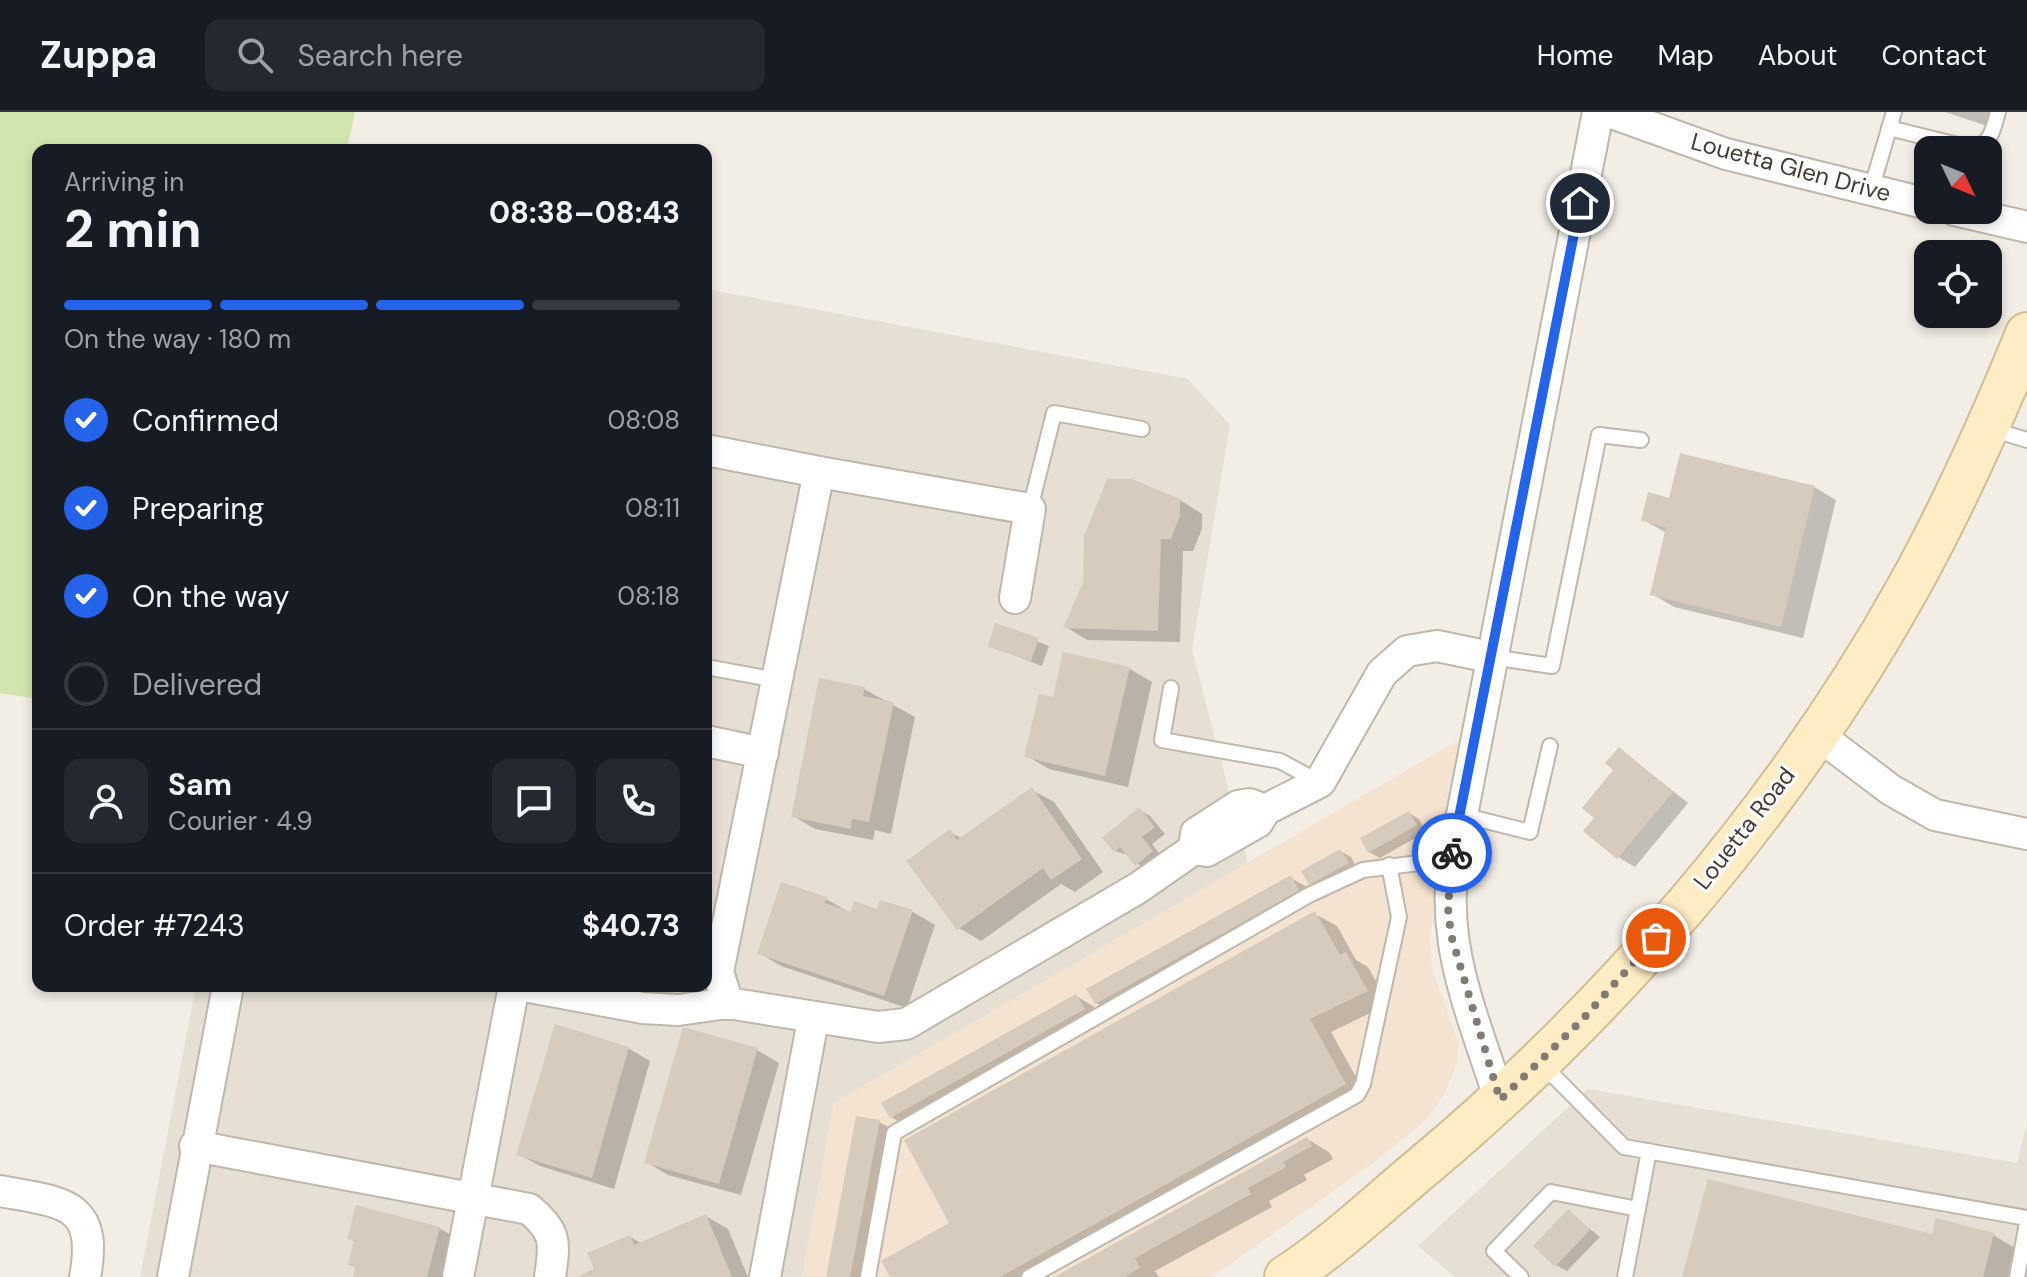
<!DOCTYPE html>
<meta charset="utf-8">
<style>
:root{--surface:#171b24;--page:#242831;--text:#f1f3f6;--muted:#9ea1a6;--line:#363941;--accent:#2563eb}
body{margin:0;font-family:"DM Sans",sans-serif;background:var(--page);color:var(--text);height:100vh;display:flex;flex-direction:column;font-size:30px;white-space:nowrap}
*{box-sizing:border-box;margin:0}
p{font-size:26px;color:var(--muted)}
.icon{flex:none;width:44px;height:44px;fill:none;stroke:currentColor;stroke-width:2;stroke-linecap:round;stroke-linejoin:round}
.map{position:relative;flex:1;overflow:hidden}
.details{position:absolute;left:32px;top:32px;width:680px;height:848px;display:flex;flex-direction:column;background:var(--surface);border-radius:16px;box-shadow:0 4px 12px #0003}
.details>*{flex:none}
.needle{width:52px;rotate:133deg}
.fabs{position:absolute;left:1914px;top:24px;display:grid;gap:16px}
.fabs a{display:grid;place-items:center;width:88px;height:88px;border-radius:16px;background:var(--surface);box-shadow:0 4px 12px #0003;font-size:40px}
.pin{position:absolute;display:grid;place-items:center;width:68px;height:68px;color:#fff;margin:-34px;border:4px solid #fff;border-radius:50%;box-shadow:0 2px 8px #0007}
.courier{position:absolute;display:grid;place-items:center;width:80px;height:80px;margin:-40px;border:6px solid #2563eb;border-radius:50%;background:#fff;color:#222;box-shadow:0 2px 10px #0007}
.summary em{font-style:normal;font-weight:700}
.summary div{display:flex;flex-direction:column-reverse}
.summary{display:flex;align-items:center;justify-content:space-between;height:136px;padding:0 32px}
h1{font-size:52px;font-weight:700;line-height:60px}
.bar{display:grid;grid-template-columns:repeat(4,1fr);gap:12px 8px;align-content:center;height:96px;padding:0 32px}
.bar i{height:10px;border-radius:6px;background:var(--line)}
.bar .selected{background:var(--accent)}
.bar p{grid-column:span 4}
.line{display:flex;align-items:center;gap:20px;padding:0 32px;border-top:2px solid var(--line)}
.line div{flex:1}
.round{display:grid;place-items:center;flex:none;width:84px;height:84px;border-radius:16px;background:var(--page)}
ol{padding:0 32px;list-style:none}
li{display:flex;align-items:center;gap:24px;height:88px}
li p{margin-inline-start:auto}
li .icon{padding:8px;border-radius:50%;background:var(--accent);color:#fff;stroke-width:4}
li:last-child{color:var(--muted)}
li i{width:44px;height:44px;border:4px solid var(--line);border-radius:50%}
header{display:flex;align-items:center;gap:48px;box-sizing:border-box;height:112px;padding:0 40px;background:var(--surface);border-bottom:2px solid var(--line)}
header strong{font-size:38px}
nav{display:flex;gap:44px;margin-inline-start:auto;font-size:28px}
.search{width:560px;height:72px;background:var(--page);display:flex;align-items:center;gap:20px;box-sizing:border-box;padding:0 28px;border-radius:16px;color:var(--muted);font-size:30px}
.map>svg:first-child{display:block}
.residential{fill:#e6dfd3}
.commercial{fill:#f4e3d0}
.green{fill:#d1e6ae}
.shadow{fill:#0003}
.building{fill:#d7cbbe}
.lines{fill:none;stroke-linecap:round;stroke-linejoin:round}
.service-casing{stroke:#c0b7ab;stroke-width:18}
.minor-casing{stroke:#c0b7ab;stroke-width:34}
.secondary-casing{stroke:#d2be96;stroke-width:46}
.service{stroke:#fff;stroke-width:14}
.minor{stroke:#fff;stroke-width:30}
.secondary{stroke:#fdecc4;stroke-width:42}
.done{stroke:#827b73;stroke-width:8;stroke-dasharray:0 14.4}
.route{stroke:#2563eb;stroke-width:10}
.labels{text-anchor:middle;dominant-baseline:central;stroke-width:6;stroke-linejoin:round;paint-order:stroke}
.street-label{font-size:24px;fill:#453d35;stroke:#fff}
</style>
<header>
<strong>Zuppa</strong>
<div class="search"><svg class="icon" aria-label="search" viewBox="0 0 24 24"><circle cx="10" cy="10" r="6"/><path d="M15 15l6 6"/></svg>Search here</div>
<nav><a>Home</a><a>Map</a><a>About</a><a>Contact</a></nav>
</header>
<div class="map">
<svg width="2027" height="1165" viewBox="0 0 2027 1165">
<rect width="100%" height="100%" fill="#f2ede5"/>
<g class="residential">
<polygon points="706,177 1188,267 1230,313 1192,538 1248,752 834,991 802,1165 140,1165 196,874 706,874"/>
<polygon points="1588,977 2017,1051 2027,1011 2027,1165 1455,1165 1418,1134"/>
</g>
<polygon class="commercial" points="1464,625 1430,826 1432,856 1459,933 1457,951 1444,983 1426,1008 1377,1048 1212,1165 802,1165 834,991"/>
<polygon class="green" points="0,0 355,0 347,38 38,38 38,587 0,581"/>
<g class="shadow">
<polygon points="1945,0 2001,0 1996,17"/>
<polygon points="1814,375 1836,388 1803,526 1674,495 1652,482 1665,420 1643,408 1670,388"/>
<polygon points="1180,388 1202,402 1202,417 1193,439 1183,439 1180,530 1087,528 1066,515 1085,471"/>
<polygon points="997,514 1049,534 1042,554 990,534"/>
<polygon points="1130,557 1152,570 1128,675 1049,657 1027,644 1054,587"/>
<polygon points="864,577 915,605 891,722 875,718 873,728 815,717 793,704"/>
<polygon points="1620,637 1688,691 1635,755 1618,745 1597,706 1616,658"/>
<polygon points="1032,678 1054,690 1103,760 1075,780 1061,772 981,829 959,816 950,720 963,727"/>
<polygon points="1140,698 1150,704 1165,722 1152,732 1163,746 1147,759 1128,743 1115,739"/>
<polygon points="1409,701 1419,707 1426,720 1380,746 1369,740"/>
<polygon points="1340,739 1351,745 1358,758 1321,778 1310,772"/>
<polygon points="1291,766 1307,775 1315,789 1113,900 1096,891"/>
<polygon points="826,787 852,802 878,799 881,790 913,800 935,813 907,896 781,854 759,841"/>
<polygon points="1315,802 1337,814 1356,848 1368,855 1389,892 1331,920 1367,985 1044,1165 893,1165"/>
<polygon points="1076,884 1093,894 1100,907 908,1015 891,1005"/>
<polygon points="628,936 650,949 614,1077 540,1054 518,1042"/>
<polygon points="757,938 779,951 741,1083 668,1063 646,1050"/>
<polygon points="879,1010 896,1019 868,1165 828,1165"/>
<polygon points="1307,1027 1329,1040 1333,1047 1304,1063 1307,1068 1269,1089 1272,1095 1155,1159 1159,1165 1058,1165"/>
<polygon points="1568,1100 1600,1125 1567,1159 1556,1153"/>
<polygon points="706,1104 728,1117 748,1165 581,1165 597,1159 630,1125 641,1131"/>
<polygon points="439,1116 462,1129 452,1165 355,1165 356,1130 349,1126"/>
<polygon points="1993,1123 2015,1136 2008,1165 1685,1165 1933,1124"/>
</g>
<g class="building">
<polygon points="1680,341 1815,374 1781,515 1650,483 1666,415 1641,409 1648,380 1669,386"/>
<polygon points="1107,367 1132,367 1180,387 1180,404 1171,427 1161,427 1158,519 1063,516 1083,470 1084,424"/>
<polygon points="995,511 1039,526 1031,549 988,535"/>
<polygon points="1063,540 1130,555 1105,664 1024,645 1039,582 1053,585"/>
<polygon points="819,566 865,575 863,584 894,590 869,710 852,707 851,717 791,705"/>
<polygon points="1619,635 1673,680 1617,747 1583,719 1594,706 1582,696 1613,658 1605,651"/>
<polygon points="1032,675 1082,747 1051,768 1043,756 957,818 906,749 950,717 957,728"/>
<polygon points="1139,695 1155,715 1142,725 1153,739 1135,754 1120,735 1114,740 1102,726"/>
<polygon points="1409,699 1417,713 1368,741 1360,726"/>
<polygon points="1340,737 1349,751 1309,773 1301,759"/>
<polygon points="1291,763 1299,779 1095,892 1086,877"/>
<polygon points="781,770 827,785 825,791 851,800 854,789 877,797 880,788 913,798 884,884 757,842"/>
<polygon points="1315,799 1340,843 1346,840 1368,879 1310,907 1346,972 1000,1165 890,1165 881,1149 949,1111 904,1028"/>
<polygon points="1076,882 1085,897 890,1006 881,991"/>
<polygon points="555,912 629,935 592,1066 516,1043"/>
<polygon points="683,915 758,936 719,1072 644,1051"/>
<polygon points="856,1004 880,1008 850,1165 826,1165"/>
<polygon points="1307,1025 1312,1034 1283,1050 1286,1055 1248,1076 1251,1082 1135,1146 1140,1156 1124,1165 1054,1165"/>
<polygon points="1708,1067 1932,1122 1936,1106 1994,1121 1983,1165 1682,1165"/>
<polygon points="356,1093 440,1115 427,1165 353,1165 356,1155 348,1153 354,1129 347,1127"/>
<polygon points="1568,1097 1590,1118 1555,1155 1533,1134"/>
<polygon points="706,1102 732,1165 576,1165 594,1157 587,1141 630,1123 634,1133"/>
</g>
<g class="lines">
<g class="service-casing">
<g id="service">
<path d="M1889,16L1974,37C1992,30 1993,17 1998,0"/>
<polyline points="1871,78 1894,0"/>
<polyline points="1991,317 2027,328"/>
<polyline points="1030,397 1054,301 1142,317"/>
<polyline points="1491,545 1552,554 1599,323 1641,328"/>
<polyline points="706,555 777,568"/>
<polyline points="1171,576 1162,628 1280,649 1319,670"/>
<polyline points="1462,703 1530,720 1550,634"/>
<polyline points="1541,951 1624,1035 2027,1106"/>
<polyline points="868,1165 894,1021 1309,783 1363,758 1451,747"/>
<polyline points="1029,1165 1357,983 1363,972 1399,805 1389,753"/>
<polyline points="1521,1165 1494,1139 1551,1080 1638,1097"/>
<polyline points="1625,1165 1649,1039"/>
<polyline points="2017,1165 2027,1111"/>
</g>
</g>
<g class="minor-casing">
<g id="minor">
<polyline points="1609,0 1726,42 1928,92"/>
<polyline points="1954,98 2027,115"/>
<polyline points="706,338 819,360 718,860 728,891"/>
<polyline points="819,360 1030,397 1015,486"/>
<polyline points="1817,622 1891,678 1935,703 2027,722"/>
<polyline points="706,629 763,641"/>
<polyline points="1194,737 1207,739 1258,710 1265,698 1320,670 1382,561 1407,539 1437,534 1490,545"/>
<polyline points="524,874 643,896 678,898 728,891 878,915 906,912 1138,776 1194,737 1196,721 1238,694 1249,692 1265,698"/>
<path d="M1500,988C1466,883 1432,815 1462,703L1598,0"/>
<path d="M195,1034L529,1097C557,1120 555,1131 550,1165"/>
<path d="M0,1079C64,1091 99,1090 85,1165"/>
<polyline points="173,1165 228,874"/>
<polyline points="458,1165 514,874"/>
<polyline points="765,1165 813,908"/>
</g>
</g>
<g class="secondary-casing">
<path id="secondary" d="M1286,1165C1334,1134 1376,1094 1419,1058C1611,898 1786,695 1908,476C1953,395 1992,308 2027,222"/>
</g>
<use href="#service" class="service"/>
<use href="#minor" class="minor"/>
<use href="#secondary" class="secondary"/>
</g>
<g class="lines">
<polyline class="done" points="1452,741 1448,796 1451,823 1500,988 1580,910 1656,826"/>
<polyline class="route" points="1452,741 1580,91"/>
</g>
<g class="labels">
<g class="street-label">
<text transform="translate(1791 55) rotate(15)">Louetta Glen Drive</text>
<text transform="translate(1744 716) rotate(-52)">Louetta Road</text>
</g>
</g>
</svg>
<div class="fabs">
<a><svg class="needle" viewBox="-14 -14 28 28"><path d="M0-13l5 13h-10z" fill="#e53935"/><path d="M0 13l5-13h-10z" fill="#9ea1a6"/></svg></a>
<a><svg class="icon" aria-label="locate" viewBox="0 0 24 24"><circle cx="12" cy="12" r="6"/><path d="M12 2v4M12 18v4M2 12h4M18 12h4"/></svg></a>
</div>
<div class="pin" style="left:1656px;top:826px;background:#ea580c"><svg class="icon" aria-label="bag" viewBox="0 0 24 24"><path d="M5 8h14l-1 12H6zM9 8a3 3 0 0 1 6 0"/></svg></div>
<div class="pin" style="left:1580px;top:91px;background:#1f2937"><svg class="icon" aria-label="home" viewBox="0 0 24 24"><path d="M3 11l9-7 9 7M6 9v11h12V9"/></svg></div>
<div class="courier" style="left:1452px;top:741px"><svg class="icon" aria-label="bike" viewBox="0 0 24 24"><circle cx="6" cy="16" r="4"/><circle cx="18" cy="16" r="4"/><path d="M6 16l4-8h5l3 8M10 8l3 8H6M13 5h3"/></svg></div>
<section class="details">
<div class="summary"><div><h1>2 min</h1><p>Arriving in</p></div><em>08:38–08:43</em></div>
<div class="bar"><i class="selected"></i><i class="selected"></i><i class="selected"></i><i></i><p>On the way · 180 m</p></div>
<ol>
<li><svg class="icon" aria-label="check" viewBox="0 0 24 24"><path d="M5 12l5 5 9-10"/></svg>Confirmed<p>08:08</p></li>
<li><svg class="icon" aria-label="check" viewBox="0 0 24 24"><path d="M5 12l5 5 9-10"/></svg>Preparing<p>08:11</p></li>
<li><svg class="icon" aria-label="check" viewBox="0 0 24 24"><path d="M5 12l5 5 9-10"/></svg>On the way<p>08:18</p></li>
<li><i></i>Delivered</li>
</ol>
<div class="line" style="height:144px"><a class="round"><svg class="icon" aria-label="person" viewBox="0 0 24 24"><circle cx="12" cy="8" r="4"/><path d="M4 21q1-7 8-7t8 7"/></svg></a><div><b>Sam</b><p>Courier · 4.9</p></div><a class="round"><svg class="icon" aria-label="chat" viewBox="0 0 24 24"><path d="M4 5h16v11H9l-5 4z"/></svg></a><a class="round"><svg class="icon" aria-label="phone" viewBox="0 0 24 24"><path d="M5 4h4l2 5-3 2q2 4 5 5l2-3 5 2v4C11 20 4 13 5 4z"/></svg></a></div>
<div class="line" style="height:104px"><div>Order #7243</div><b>$40.73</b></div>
</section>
</div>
